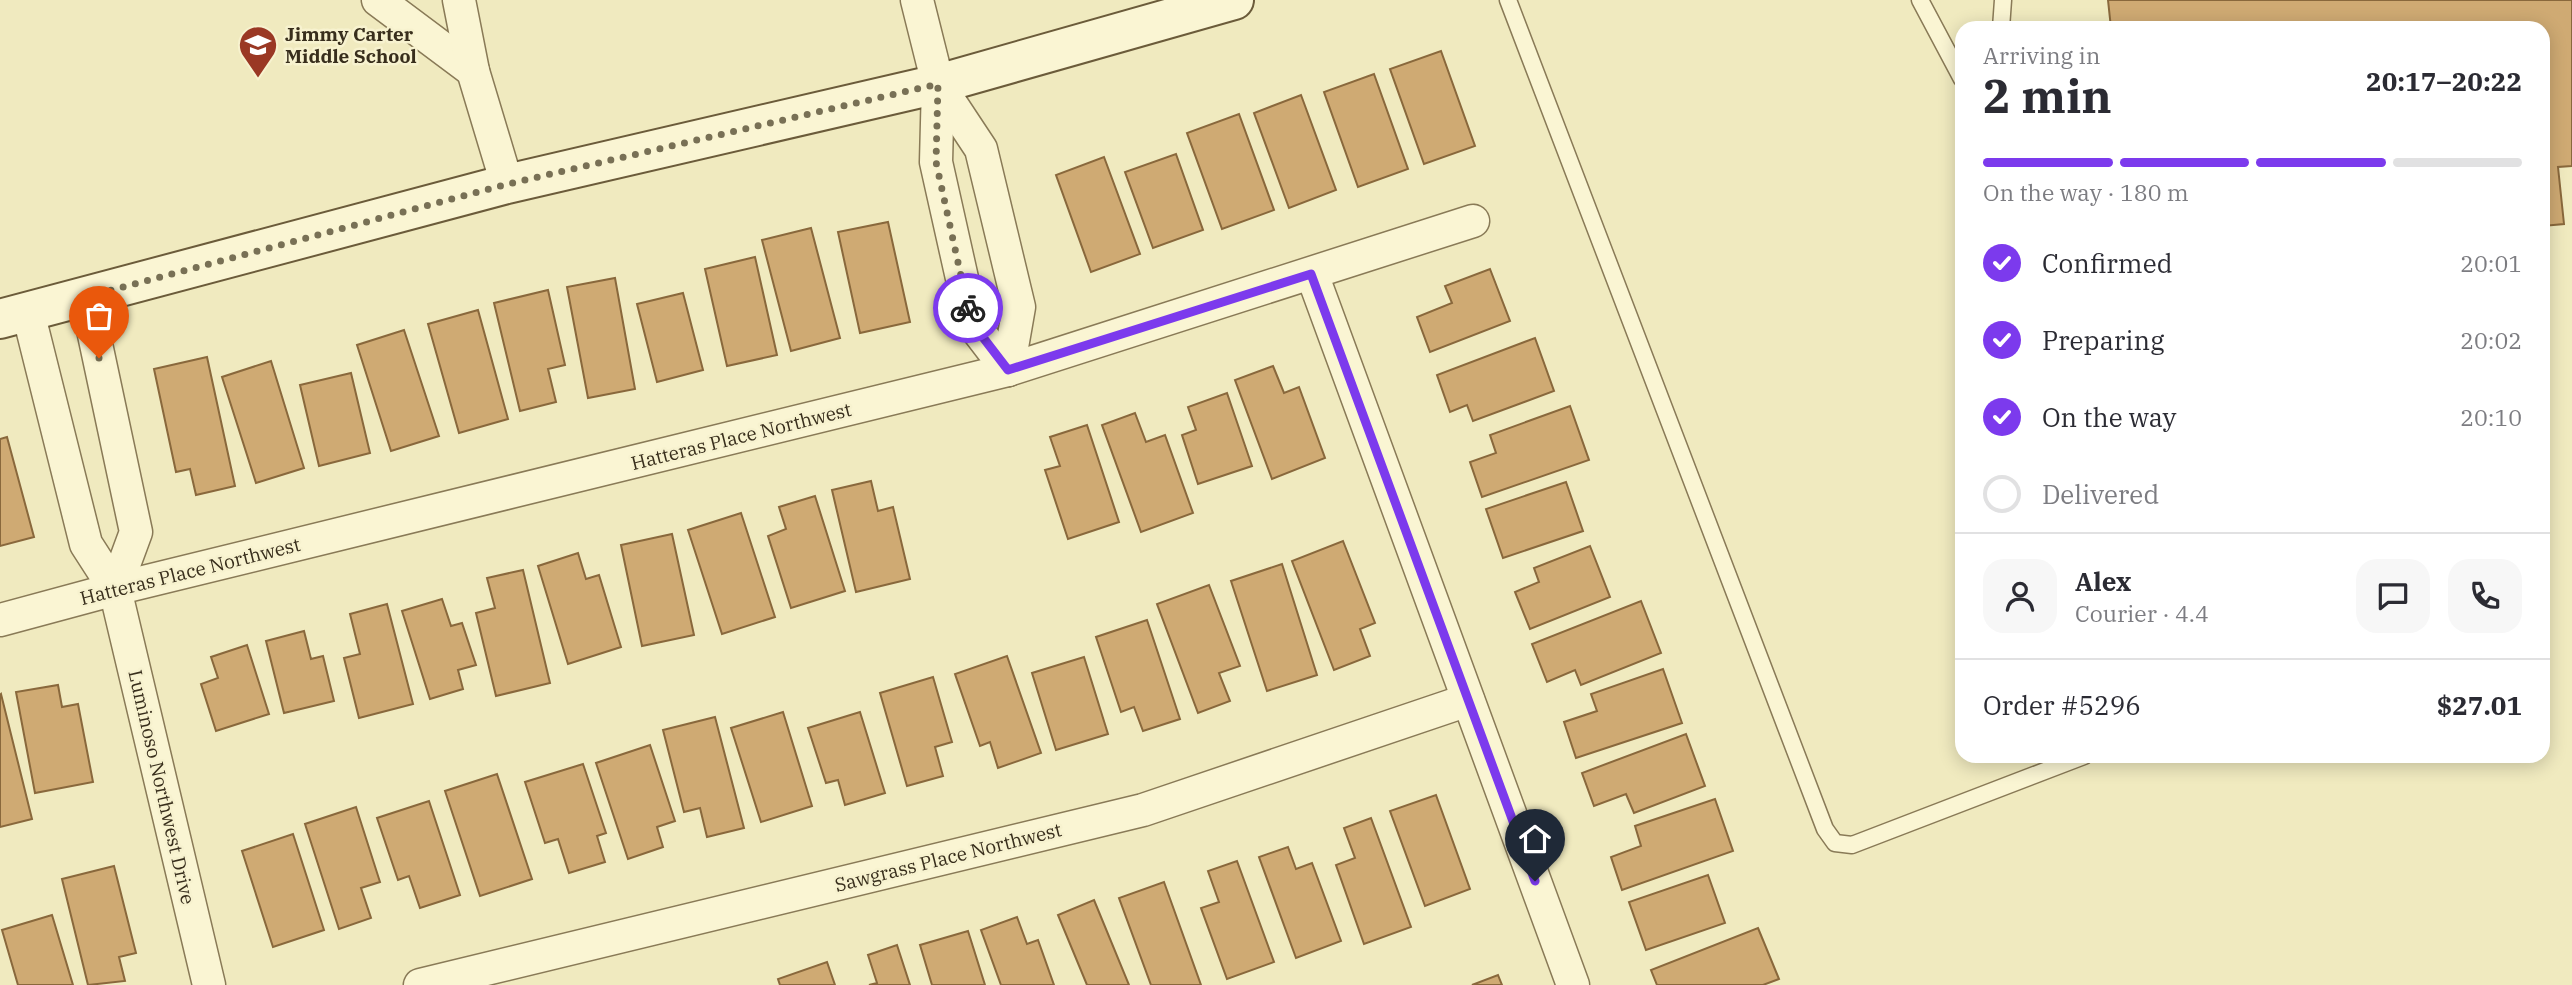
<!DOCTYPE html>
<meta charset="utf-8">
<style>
:root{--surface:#fff;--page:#f7f7f7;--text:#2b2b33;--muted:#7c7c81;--line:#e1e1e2;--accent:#7c3aed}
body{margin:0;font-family:"IBM Plex Serif",serif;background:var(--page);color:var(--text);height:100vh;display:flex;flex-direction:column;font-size:26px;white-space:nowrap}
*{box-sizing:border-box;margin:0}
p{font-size:23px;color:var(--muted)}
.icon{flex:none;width:38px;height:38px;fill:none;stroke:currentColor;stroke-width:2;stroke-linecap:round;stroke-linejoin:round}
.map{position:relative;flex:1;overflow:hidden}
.side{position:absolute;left:1955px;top:21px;width:595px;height:742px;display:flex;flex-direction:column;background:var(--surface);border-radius:21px;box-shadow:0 4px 18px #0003}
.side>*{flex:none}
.pin{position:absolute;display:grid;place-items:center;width:60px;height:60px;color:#fff;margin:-72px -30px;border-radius:50% 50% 50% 0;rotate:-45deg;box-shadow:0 0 7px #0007}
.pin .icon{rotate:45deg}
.courier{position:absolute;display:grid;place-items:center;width:70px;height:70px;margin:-35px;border:5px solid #7c3aed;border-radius:50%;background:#fff;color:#222;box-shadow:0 2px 9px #0007}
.head em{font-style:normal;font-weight:700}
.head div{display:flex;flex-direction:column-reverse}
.head{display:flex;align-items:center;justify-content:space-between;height:119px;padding:0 28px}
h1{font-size:46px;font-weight:700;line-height:52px}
.bar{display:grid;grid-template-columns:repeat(4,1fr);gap:10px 7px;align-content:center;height:84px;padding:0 28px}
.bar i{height:9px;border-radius:5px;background:var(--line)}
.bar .active{background:var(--accent)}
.bar p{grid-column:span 4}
.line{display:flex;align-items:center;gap:18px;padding:0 28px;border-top:2px solid var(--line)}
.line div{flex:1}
.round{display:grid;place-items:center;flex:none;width:74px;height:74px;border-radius:21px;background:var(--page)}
ol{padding:0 28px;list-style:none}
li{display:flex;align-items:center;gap:21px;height:77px}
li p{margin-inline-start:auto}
li .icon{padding:7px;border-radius:50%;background:var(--accent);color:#fff;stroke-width:4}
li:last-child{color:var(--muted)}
li i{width:38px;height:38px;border:4px solid var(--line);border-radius:50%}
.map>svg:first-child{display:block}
.building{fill:#cfaa73;stroke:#89683c;stroke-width:2}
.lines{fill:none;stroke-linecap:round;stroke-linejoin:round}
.lane-casing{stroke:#897a57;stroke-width:19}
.street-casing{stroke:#897a57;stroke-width:35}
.secondary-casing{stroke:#6b5b3a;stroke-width:42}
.lane{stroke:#faf5d3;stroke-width:16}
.street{stroke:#faf5d3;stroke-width:32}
.secondary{stroke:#faf5d3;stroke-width:38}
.done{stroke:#787055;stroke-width:7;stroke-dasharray:0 12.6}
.route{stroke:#7c3aed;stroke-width:9}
.labels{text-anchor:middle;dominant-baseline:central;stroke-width:5;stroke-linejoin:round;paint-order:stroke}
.poi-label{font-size:19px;font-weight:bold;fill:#382e1c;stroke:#f7f2cf;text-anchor:start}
.street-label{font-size:19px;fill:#382e1c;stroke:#f7f2cf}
</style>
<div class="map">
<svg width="2572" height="985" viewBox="0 0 2572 985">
<rect width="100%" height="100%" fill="#f0eabf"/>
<g class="building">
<polygon points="2108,0 2572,0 2572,166 2558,167 2564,224 2543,226 2543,28 2111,28"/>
<polygon points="1441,51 1475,146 1424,164 1390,69"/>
<polygon points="1374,74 1408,169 1358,187 1324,92"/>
<polygon points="1301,95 1336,190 1289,208 1254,113"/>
<polygon points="1239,114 1274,210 1222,229 1187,133"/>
<polygon points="1176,154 1203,230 1153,248 1125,172"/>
<polygon points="1104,157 1140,254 1091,272 1056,175"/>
<polygon points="888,222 910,322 860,333 838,232"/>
<polygon points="811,228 840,338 791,351 762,240"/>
<polygon points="755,257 777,355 727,366 705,269"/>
<polygon points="1490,269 1510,321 1430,352 1417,317 1452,303 1445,286"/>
<polygon points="615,278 635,389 588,398 567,287"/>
<polygon points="548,290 565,365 548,369 556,402 520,411 494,303"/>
<polygon points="683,293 703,370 657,382 637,304"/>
<polygon points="478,310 508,419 459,433 428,324"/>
<polygon points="404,330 439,436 391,451 357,345"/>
<polygon points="1535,338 1554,391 1473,421 1467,405 1450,412 1437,375"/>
<polygon points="207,357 235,486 196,495 190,469 176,472 154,369"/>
<polygon points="271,361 304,468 256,483 222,377"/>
<polygon points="1273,366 1284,393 1299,387 1325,458 1272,479 1235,380"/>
<polygon points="351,373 370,453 319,466 300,385"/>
<polygon points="1227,393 1252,466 1198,484 1182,435 1196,430 1188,407"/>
<polygon points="1570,406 1589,460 1482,497 1470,462 1496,453 1490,435"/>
<polygon points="1135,413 1146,442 1165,435 1193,513 1141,532 1102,425"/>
<polygon points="1087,425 1119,522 1068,539 1045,470 1060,466 1050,437"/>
<polygon points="7,437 34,537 0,546 0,439"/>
<polygon points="871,481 878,511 893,507 910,579 856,592 832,490"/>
<polygon points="1566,482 1583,531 1503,558 1486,509"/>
<polygon points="815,496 845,591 791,608 768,536 786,529 779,507"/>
<polygon points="741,513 775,617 722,634 688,530"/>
<polygon points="672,534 694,635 642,646 621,545"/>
<polygon points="1343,541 1375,623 1360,629 1370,656 1334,670 1292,561"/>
<polygon points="1590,546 1610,597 1530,629 1515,592 1539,582 1534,568"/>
<polygon points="578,553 586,579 599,575 621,647 568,664 538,566"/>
<polygon points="1282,564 1317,675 1267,691 1231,581"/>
<polygon points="523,570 550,683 496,696 476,613 495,608 487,578"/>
<polygon points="1209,585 1240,666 1219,673 1230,701 1198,713 1157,604"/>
<polygon points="442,599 451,626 462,623 476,665 458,670 463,689 430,699 402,611"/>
<polygon points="1641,601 1661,653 1581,685 1575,670 1547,682 1532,644"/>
<polygon points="387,604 413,704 359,718 344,658 360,654 350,614"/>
<polygon points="1147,620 1180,719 1143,731 1134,707 1121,712 1096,637"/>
<polygon points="304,631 311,659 323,656 334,701 284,713 266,641"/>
<polygon points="247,645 269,714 216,731 201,684 218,678 211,657"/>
<polygon points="1007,656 1041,753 998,768 990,742 980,746 955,674"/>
<polygon points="1084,657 1108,734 1056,750 1032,673"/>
<polygon points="1663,669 1682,723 1576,758 1564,722 1597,711 1591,694"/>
<polygon points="933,677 952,742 935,747 943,776 907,786 880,693"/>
<polygon points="58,685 62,707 78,704 93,782 35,793 16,692"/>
<polygon points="1,694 32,819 0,827 0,695"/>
<polygon points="783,712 812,806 761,822 731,728"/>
<polygon points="860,712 885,793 845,805 838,780 826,783 808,728"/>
<polygon points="715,717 744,828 707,837 700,808 684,812 663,730"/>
<polygon points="1686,734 1705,786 1634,813 1626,794 1594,806 1582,773"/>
<polygon points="650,745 675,821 657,827 663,847 628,859 596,763"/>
<polygon points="583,764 606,833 597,836 605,862 569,873 558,839 545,843 525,782"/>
<polygon points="497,774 532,879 480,896 445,791"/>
<polygon points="1436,795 1470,889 1425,906 1390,811"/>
<polygon points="1715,799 1733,851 1622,890 1611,857 1641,846 1635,826"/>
<polygon points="429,801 460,895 420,908 409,876 398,880 377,818"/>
<polygon points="356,807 380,882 361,888 371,918 339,929 305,824"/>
<polygon points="1371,818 1411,927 1364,944 1336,865 1355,858 1344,828"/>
<polygon points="293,834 324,930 273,947 242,851"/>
<polygon points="1288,847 1296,869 1312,863 1341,941 1296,958 1259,857"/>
<polygon points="1237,861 1274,962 1227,979 1201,908 1219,902 1208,871"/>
<polygon points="114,866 136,953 119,957 125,981 88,985 62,879"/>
<polygon points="1708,875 1725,923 1646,950 1629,902"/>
<polygon points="1164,882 1201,985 1151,985 1119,898"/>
<polygon points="1094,900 1129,985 1087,985 1058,915"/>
<polygon points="52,915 73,985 18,985 2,930"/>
<polygon points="1017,917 1027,944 1038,940 1054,985 1001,985 981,930"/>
<polygon points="1758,928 1779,979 1763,985 1657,985 1651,970"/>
<polygon points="968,931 985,985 932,985 920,945"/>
<polygon points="897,945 910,985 869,985 877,983 868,955"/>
<polygon points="827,962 835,985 780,985 778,979"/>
<polygon points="1498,975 1502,985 1472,985"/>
</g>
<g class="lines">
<g class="lane-casing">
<g id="lane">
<polyline points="1508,0 1825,829 1835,843 1852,845 2084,756"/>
<polyline points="1920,0 1962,79"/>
<polyline points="2001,28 2003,0"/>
</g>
</g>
<g class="street-casing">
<g id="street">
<polyline points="378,0 473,71"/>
<polyline points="459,0 473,71 507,184"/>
<polyline points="917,0 938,84 936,162 972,323 1008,370"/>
<polyline points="938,84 981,149 1019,307 1008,370"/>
<polyline points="1312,274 1573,985"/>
<polyline points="86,297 136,532 115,589"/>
<polyline points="28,312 86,544 115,589 209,985"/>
<polyline points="0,620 115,589 1008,370 1473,221"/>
<polyline points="420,985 1143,810 1468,700"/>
</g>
</g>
<g class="secondary-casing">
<polyline id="secondary" points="0,319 507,184 938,84 1234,0"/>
</g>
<use href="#lane" class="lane"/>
<use href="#street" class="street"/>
<use href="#secondary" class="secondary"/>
</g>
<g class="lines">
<polyline class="done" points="99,358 86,297 508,184 938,84 936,162 968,308"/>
<polyline class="route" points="968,308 972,323 1008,370 1311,274 1535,881"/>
</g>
<defs>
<g id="school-pin" transform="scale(2.0125)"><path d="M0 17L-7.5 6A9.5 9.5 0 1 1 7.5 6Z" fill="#9a3824" stroke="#f7f2cf"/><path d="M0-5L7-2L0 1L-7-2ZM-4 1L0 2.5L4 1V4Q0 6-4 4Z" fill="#fff"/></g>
</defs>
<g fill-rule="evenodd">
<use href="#school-pin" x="258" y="45"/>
</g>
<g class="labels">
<g class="poi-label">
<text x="285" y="34">Jimmy Carter<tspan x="285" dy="22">Middle School</tspan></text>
</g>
<g class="street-label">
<text transform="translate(741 436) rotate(-14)">Hatteras Place Northwest</text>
<text transform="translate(190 571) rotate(-14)">Hatteras Place Northwest</text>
<text transform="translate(162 787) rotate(77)">Luminoso Northwest Drive</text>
<text transform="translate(948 857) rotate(-14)">Sawgrass Place Northwest</text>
</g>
</g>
</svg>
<div class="pin" style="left:99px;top:358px;background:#ea580c"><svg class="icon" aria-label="bag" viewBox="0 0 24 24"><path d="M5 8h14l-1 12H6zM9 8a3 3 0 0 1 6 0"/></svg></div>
<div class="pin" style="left:1535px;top:881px;background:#1f2937"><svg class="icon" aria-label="home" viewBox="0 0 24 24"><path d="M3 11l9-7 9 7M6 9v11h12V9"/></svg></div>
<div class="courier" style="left:968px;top:308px"><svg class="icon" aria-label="bike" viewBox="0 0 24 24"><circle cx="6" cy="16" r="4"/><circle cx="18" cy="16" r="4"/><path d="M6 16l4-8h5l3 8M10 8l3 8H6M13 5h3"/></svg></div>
<section class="side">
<div class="head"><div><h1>2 min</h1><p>Arriving in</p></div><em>20:17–20:22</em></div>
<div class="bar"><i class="active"></i><i class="active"></i><i class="active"></i><i></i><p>On the way · 180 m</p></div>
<ol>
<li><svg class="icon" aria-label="check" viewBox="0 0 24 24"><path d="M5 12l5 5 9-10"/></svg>Confirmed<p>20:01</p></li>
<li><svg class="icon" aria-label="check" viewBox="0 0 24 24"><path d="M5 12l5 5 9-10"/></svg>Preparing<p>20:02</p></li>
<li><svg class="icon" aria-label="check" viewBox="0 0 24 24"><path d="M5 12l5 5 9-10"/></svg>On the way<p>20:10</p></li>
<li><i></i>Delivered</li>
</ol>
<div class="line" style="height:126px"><a class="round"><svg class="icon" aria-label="person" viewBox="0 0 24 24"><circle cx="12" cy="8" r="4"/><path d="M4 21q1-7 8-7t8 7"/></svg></a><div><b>Alex</b><p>Courier · 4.4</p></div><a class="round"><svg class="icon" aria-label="chat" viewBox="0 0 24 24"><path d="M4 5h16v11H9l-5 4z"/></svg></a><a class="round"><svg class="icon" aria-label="phone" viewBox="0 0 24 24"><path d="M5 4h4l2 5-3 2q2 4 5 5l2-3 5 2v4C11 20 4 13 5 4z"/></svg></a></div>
<div class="line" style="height:91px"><div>Order #5296</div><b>$27.01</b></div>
</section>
</div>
